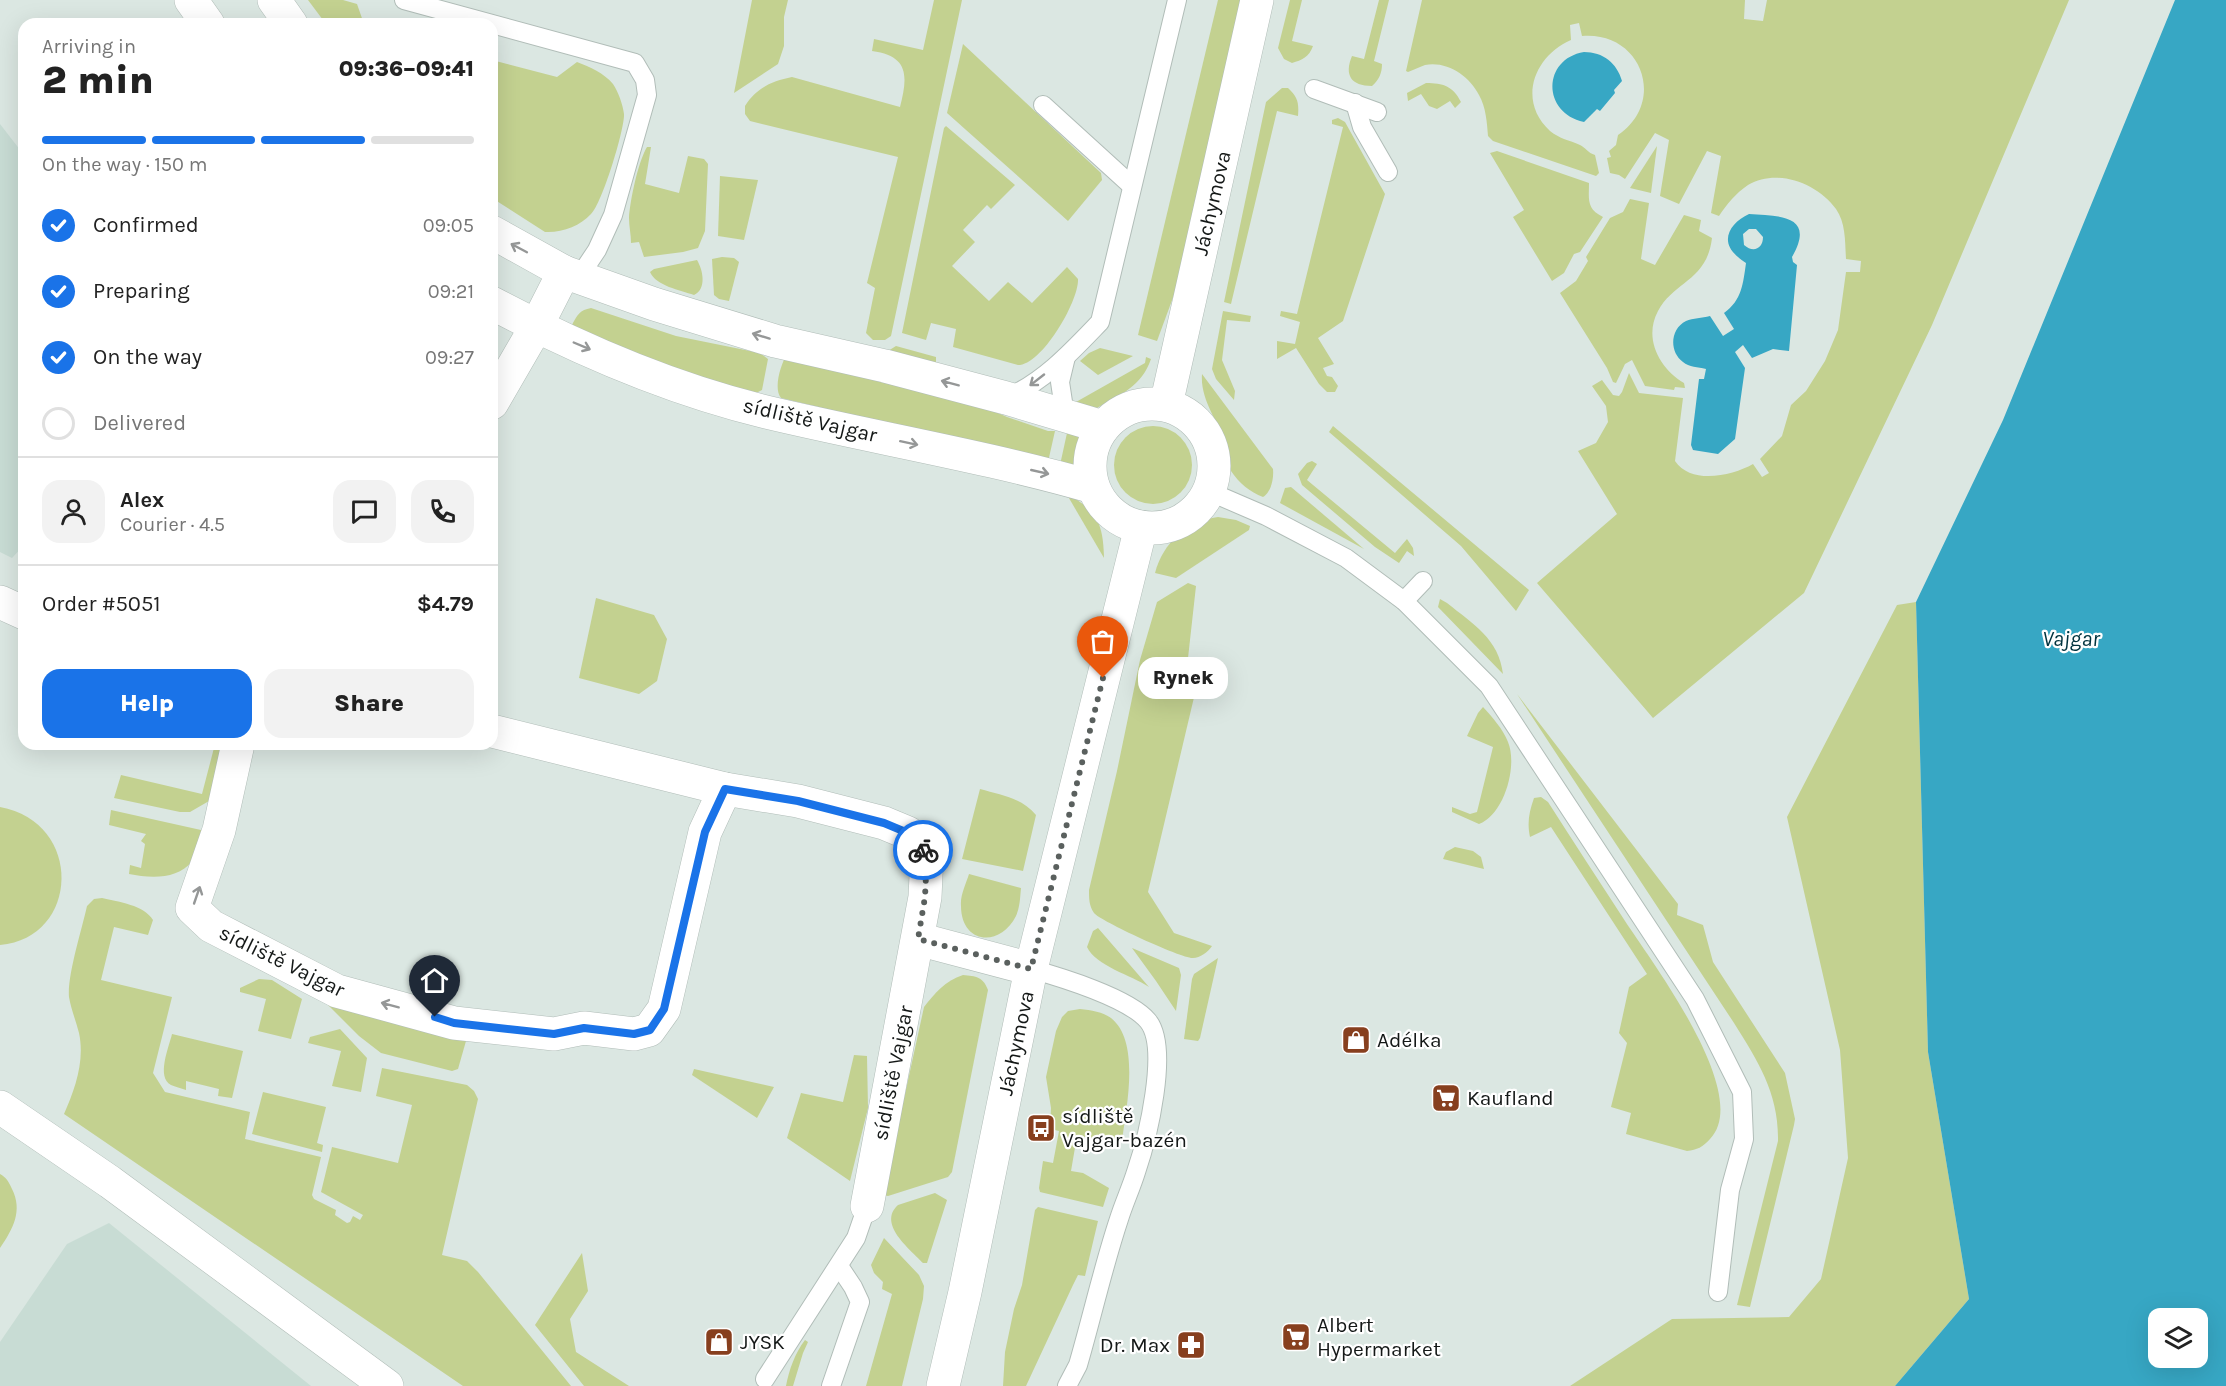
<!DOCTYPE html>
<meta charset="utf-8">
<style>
:root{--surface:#fff;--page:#f2f2f2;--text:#222;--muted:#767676;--line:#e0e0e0;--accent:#1a73e8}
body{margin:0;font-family:Karla,sans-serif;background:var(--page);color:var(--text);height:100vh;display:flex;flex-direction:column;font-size:22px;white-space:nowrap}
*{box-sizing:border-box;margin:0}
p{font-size:20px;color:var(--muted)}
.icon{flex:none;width:33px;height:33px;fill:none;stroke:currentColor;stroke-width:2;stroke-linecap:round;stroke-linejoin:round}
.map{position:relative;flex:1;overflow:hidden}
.details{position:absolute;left:18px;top:18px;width:480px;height:732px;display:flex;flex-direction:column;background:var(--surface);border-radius:18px;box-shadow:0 6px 24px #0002}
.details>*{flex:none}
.controls{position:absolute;left:2148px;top:1308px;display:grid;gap:12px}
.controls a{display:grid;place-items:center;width:60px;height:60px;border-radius:12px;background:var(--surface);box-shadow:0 6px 24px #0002;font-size:30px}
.pin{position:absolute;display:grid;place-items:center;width:51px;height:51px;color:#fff;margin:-62px -26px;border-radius:50% 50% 50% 0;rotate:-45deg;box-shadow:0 0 6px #0007}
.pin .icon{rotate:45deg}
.courier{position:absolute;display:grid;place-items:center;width:60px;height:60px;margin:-30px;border:4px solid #1a73e8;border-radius:50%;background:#fff;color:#222;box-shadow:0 2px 8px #0007}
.bubble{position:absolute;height:42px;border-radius:18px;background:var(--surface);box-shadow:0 6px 24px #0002;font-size:20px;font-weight:800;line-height:42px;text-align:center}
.summary em{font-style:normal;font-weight:800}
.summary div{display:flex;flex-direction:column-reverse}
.summary{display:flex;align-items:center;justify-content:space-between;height:102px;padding:0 24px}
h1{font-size:39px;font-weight:800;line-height:45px}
.bar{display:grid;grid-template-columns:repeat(4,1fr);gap:9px 6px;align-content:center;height:72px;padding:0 24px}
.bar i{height:8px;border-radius:4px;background:var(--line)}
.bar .selected{background:var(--accent)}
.bar p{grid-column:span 4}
.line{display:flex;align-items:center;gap:15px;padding:0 24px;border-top:2px solid var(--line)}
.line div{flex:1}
.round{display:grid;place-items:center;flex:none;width:63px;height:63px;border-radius:18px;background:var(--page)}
ol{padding:0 24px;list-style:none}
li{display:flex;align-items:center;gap:18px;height:66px}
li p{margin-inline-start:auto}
li .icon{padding:6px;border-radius:50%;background:var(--accent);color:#fff;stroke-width:4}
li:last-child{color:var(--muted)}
li i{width:33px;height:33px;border:3px solid var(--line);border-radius:50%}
.button{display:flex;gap:12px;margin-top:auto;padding:12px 24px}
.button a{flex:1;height:69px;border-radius:18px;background:var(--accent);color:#fff;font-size:24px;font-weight:800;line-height:69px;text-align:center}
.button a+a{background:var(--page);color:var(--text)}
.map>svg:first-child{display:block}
.built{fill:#c8dcd4}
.green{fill:#c3d190}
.water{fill:#37a7c4;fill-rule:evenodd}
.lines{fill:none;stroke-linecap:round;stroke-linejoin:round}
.service-casing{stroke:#b1bdb8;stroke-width:20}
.minor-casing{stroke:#b1bdb8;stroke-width:34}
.primary-casing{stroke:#b1bdb8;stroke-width:34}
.service{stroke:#fff;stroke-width:18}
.minor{stroke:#fff;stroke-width:33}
.primary{stroke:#fff;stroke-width:33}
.oneway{stroke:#959797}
.done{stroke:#5a605e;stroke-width:6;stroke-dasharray:0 10.8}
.route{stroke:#1a73e8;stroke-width:8}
.labels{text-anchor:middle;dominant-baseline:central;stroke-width:4.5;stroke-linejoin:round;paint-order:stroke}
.street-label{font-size:21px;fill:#141817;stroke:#fff}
.poi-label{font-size:21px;fill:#141817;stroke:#fff;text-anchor:start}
.water-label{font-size:22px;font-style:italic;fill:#00333f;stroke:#fff}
</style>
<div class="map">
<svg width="2226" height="1386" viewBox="0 0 2226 1386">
<rect width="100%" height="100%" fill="#dbe7e2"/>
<g class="built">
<polygon points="0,124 24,155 24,545 12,558 0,552"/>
<polygon points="109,1223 311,1386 0,1386 0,1342 67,1244"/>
</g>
<g class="green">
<polygon points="308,0 343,0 357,4 364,24 326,24"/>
<polygon points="752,0 788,0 784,17 784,46 778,64 734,93"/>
<path d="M934,0H962L891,336L885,340H873L866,333L875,288L867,283L898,157L750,121L745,114V106C756,88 772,81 792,77L900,107C908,76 909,56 872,51L874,39L923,50Z"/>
<polygon points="1218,0 1246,0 1178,284 1157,341 1138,335"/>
<path d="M1290,0H1302L1292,41L1313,46C1309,57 1302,60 1292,63L1284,59L1278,48Z"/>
<path d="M1379,0H1389L1374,61L1382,64C1382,73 1379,80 1372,86C1351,86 1344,75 1352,56L1364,59Z"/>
<path d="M1422,0H1745L1744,19L1763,21L1767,0H2069L1932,325L1804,593L1653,718L1537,583L1617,514L1578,451L1596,443L1608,422L1606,406L1592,386L1602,380L1613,395L1619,396L1622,392L1629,373L1639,393L1683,398L1675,461C1691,485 1732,476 1753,464L1762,477L1769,473L1760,459L1782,436L1791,405L1806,391L1825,361L1838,330L1846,272H1860L1861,261L1846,259C1845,243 1846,223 1836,209C1817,183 1777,168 1748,185C1736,193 1727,204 1719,216L1711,213L1721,156L1707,151L1679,204L1660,196L1669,140L1655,133L1625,179L1619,175L1610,173L1607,158L1611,157L1609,151L1616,145L1618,135C1667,102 1642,31 1582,36L1579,23L1570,25L1571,40C1534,56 1517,101 1550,131C1560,139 1569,140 1580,145C1585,147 1588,153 1595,155L1599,173L1596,176L1493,141L1488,136C1487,123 1486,107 1479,95C1469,76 1448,61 1425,65C1419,67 1414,70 1408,72L1406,71Z"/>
<polygon points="963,44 1101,173 1102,180 1068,221 947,113"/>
<path d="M492,60L557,77L577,62C590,67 604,73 613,84C618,91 623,105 624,114C625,128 602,204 591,214C580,226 562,233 545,232L492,198Z"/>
<path d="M1426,83C1443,83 1453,86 1461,102L1455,108L1450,101L1437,109L1429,106L1421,94L1408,101L1407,93Z"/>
<path d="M1282,88H1288C1298,97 1299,103 1298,116L1277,111L1231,304L1224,302L1266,102Z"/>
<polygon points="1338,118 1345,122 1385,194 1343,321 1318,338 1334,364 1323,368 1327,376 1332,377 1338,386 1335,392 1327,392 1319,384 1296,348 1277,359 1277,341 1295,344 1300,322 1280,316 1281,311 1297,314 1343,127 1332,124 1332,120"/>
<path d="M946,126L1015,185L991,209L987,205L963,230L975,242L952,266L989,301L1008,282L1032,303L1067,267L1078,279C1079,301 1042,365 1018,365L953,347L956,329L931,323L926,340L902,333L944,128Z"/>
<polygon points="1657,146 1651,193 1630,188"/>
<path d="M647,147H651L645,184L679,193L688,156L704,159L708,164L705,231L698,248L683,252L644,257L639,242L631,243C631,235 629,226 629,218C630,201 638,162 647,147Z"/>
<path d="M1497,151L1589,183C1589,199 1586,209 1603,217L1580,252L1574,254L1564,273L1552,281L1513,217L1524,210L1490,153Z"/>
<polygon points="720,176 758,180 744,240 718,236"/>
<path d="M1630,199L1649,203L1641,259L1655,265L1684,215L1701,220L1699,231L1712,238C1707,281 1674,281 1658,311C1643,339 1660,369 1684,383L1685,388L1675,387L1674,390L1645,386L1632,360L1625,364L1616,383L1613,382L1607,368L1560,293L1576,281L1588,261L1586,257L1610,218L1623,212Z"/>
<polygon points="722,257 734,258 739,262 729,301 719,299 714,295 712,259"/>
<path d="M697,260C703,270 707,289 694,295C680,290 656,286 650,272L654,269Z"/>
<path d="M591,308L676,336L760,353L768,359L762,390L756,393L723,385L574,332L572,325C577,315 580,310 591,308Z"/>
<polygon points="1223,311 1251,316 1250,322 1227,320 1222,360 1235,391 1234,400 1216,379 1212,369"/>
<polygon points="896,346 936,357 936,363 888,351"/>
<polygon points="1100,348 1133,356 1098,375 1080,361 1089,353"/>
<path d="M787,354L971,401L1007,417L1048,431H1055L1048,462L781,398C773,388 781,364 787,354Z"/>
<path d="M1146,357L1151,359C1142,386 1120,395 1097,408L1076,402L1145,363Z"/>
<path d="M1202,374L1273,469C1274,479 1271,492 1263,497C1250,492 1239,483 1231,471C1227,463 1228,452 1225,444C1218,420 1200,400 1202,374Z"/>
<circle cx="1153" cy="465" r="39"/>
<polygon points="1333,426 1529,590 1516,611 1461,546 1329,432"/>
<polygon points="1067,433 1083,436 1077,451 1076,468 1060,465"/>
<polygon points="1312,461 1317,464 1307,480 1395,553 1407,539 1413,548 1414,556 1407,551 1399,563 1375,547 1302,485 1298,474 1307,463"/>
<polygon points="1291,487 1364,549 1280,503 1285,488"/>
<path d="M1066,493C1097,511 1103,522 1104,558Z"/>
<path d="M1218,517L1236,520L1250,526L1249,530L1176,578L1155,573C1163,542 1187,522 1218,517Z"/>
<path d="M1188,583L1196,586L1188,658L1200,672L1148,892L1174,933L1212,946C1208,952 1200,958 1193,958C1183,959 1100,921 1094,913C1089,906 1089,898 1089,890L1117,771L1140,660L1157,602Z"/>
<polygon points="596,598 654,615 667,639 657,681 639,694 579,678"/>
<path d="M1440,599L1447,603C1473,624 1499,639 1503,674L1438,607Z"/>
<polygon points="1916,602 1928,1052 1969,1299 1895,1386 1570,1386 1672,1319 1789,1317 1821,1279 1848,1158 1840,1050 1787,817 1897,605"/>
<path d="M1517,694L1678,904L1677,915L1703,925L1713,962L1785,1073L1795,1119L1794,1125L1750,1307L1737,1305L1778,1141C1779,1094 1758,1061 1734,1023Z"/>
<path d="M1483,707C1492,717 1503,729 1508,742C1518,766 1504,815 1479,824L1452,812V807L1470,814L1477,812L1493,747L1467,736L1478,713Z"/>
<polygon points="215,744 225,744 209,801 190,812 180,812 114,798 121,775 202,794"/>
<path d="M980,789C1001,795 1022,798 1036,815L1023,871L962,859Z"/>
<path d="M1541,797L1548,802C1573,841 1599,881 1625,921C1651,961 1753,1095 1710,1139C1703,1147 1697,1150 1687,1151L1626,1134L1631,1113L1611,1107L1627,1043L1619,1033L1629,987L1647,974L1551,827L1530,837C1527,823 1529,812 1534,798Z"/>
<path d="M0,807C84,822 80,938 0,945Z"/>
<path d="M111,810L201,830L204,839C200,846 197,854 192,861C178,880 150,878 129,874L130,865L141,868L145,844L141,841L146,834L109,825Z"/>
<polygon points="1455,847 1473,851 1481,857 1484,869 1443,859 1446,852"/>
<path d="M969,874L1021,888C1020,898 1020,907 1016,916C999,949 961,943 961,906C960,895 966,884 969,874Z"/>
<path d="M102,898C119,902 144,905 153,920L148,935L114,927L101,980L172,997L153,1073L165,1092L250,1112L245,1139L321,1157L312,1195L314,1199L336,1210L335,1215L347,1223L350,1222L353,1216L360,1220L363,1215L321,1192L332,1147L398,1163L412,1105L376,1096L382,1068L467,1085L474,1091L478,1099L442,1255L467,1261L478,1272L571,1386H463L64,1114C75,1089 85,1061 79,1033C76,1021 71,1009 69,997C67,976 82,929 87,906L94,899Z"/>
<path d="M1098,928L1149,987C1131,975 1096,966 1087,947L1093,931Z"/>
<polygon points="1132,948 1179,968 1181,975 1176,1011 1156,981"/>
<polygon points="1218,958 1200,1038 1198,1041 1184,1039 1192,979 1194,974"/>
<path d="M963,975C976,976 983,977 988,990L952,1172L948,1177L888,1196L883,1195L924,1007C935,993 945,981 963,975Z"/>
<polygon points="259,979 272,980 302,999 291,1039 258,1031 266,999 240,992 240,988"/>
<polygon points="325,1002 468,1034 458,1069 452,1071 381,1053 359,1036"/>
<path d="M1080,1009C1091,1010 1103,1012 1111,1018C1141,1042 1126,1108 1122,1141L1077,1136L1071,1171L1083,1173L1109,1188L1103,1207L1040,1192L1039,1188L1043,1161L1053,1163L1059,1131L1050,1129L1051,1108L1046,1077L1056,1031L1062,1017L1068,1011Z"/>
<polygon points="340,1029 367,1058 361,1092 332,1086 341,1051 308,1043 310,1037"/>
<path d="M172,1034L243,1051L232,1098L218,1096L219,1089L186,1081V1090C181,1088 175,1087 171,1085C156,1077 169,1047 172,1034Z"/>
<polygon points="854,1055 867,1056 868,1108 850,1181 787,1138 801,1093 843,1102"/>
<polygon points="694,1069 774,1087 757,1118 692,1075"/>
<polygon points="263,1092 326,1107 317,1143 323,1145 322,1152 252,1134"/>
<path d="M0,1174C6,1177 9,1182 12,1189C23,1211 13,1229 0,1248Z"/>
<path d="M935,1193L947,1200L927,1263H923C910,1249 877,1224 898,1205Z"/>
<polygon points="1038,1207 1098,1221 1085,1276 1078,1275 1073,1285 1026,1386 1003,1386 1005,1352 1014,1309 1022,1285 1035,1210"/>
<polygon points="884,1238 919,1275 924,1286 923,1299 902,1386 866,1386 892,1294 882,1289 883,1282 874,1273 871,1265"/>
<polygon points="582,1253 588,1291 570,1319 576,1352 629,1386 584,1386 535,1325"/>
<path d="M805,1340L808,1342L803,1353L793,1386H786C789,1370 795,1353 805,1340Z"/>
</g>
<g class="water">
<path d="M2175,0H2226V1386H1895L1969,1299L1928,1052L1916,602L2003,420ZM2198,1318V1358H2158V1318Z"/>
<path d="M1584,52C1603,52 1617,63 1622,81L1614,90L1615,93L1600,111L1597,109L1584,122C1542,113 1542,59 1584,52Z"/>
<path d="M1749,214C1780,216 1816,215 1792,257L1793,262L1797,265L1789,351L1773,349L1752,358L1743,345L1735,352L1745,368L1735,439L1718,454L1693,450L1691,445L1699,379H1704L1706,369C1698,367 1689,367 1683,362C1669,352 1670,329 1686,321C1693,318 1702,318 1710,316L1723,336L1734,329L1724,313C1742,300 1743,284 1746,263C1743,261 1740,259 1738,257C1718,241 1731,222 1749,214ZM1749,229H1756L1763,237C1763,249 1753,253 1744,245L1743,234Z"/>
</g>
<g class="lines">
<g class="service-casing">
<g id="service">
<polyline points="404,0 635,63 645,80 647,95 613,215 597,250 579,277"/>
<polyline points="1314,89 1377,112"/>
<polyline points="1355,103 1362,127 1388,172"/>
<polyline points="1043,105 1132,186"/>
<path d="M1008,397C1044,382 1073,350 1100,322L1177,0"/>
<polyline points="1065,415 1060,382 1066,357"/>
<polyline points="1208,491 1266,516 1346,558 1404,601 1489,686 1695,999 1742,1092 1744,1139 1730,1190 1718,1292"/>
<polyline points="1404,601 1423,581"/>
<path d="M1031,969C1060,977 1129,998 1148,1021C1170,1048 1147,1140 1136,1172C1131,1188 1124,1203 1119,1219C1103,1267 1092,1317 1078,1365L1067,1386"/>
<polyline points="765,1379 856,1238 867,1206"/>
<polyline points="831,1386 860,1302 853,1287 839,1266"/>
</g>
</g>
<g class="minor-casing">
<g id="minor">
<polyline points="191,0 208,24"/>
<polyline points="274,0 291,24"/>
<polyline points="492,232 564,272 654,304 775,341 885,366 1006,398 1103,427"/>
<path d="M492,303C578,349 671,389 766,412C875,438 985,456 1093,487"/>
<polyline points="492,403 536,327 564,272"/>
<circle cx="1152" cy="466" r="62"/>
<polyline points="1166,405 1257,0"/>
<polyline points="0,602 24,613"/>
<polyline points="492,731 725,789 798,801 884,823 908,833 927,854 925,897 867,1206"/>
<polyline points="238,744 219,830 192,908 211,926 337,991 454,1023 554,1034 584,1028 634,1034 649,1030 664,1009 705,832 725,789"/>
<polyline points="918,939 1031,969"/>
<polyline points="943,1386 965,1292 1031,969 1141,527"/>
</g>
</g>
<g class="primary-casing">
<polyline id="primary" points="0,1107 110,1182 387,1386"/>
</g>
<use href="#service" class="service"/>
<use href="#minor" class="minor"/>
<use href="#primary" class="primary"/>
</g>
<defs><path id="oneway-shaft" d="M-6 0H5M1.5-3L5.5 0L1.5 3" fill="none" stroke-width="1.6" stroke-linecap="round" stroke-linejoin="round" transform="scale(1.5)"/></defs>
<g class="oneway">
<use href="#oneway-shaft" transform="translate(519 248) rotate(-152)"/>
<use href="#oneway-shaft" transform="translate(761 336) rotate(-163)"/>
<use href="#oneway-shaft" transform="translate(582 346) rotate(23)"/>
<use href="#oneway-shaft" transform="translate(1037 380) rotate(142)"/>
<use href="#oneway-shaft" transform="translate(950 383) rotate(-165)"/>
<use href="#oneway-shaft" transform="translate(909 443) rotate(12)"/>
<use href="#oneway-shaft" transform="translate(1040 472) rotate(13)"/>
<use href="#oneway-shaft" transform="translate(197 895) rotate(-71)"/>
<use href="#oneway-shaft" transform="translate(390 1005) rotate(-165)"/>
</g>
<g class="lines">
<polyline class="done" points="923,850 927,854 925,897 918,939 1031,969 1103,678"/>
<polyline class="route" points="435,1017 454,1023 554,1034 584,1028 634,1034 650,1030 664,1009 705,832 725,789 798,801 884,823 908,833 923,850"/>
</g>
<defs>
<g id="shop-square" transform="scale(1.5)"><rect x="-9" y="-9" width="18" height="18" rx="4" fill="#873f1e" stroke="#fff"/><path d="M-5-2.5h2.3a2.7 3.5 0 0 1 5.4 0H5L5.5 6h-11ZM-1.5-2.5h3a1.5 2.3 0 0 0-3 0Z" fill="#fff"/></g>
<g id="supermarket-square" transform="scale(1.5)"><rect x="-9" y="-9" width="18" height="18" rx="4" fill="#873f1e" stroke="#fff"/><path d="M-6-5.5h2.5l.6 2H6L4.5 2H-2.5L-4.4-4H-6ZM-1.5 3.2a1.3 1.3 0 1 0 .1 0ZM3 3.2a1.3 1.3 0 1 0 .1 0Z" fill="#fff"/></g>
<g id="bus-square" transform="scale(1.5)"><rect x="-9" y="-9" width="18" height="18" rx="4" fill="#873f1e" stroke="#fff"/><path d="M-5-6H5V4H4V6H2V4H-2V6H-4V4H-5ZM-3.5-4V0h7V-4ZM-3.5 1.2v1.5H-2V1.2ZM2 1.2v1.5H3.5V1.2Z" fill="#fff"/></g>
<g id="pharmacy-square" transform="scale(1.5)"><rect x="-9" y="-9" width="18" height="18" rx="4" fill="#873f1e" stroke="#fff"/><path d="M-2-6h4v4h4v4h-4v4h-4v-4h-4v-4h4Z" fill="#fff"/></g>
</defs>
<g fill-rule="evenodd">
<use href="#shop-square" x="1356" y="1040"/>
<use href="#supermarket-square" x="1446" y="1098"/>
<use href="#bus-square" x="1041" y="1128"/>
<use href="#supermarket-square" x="1296" y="1337"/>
<use href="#shop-square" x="719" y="1342"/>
<use href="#pharmacy-square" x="1191" y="1345"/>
</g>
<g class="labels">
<g class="street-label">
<text transform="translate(1212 203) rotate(-77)">Jáchymova</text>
<text transform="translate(810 420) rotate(13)">sídliště Vajgar</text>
<text transform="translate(282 961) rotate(26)">sídliště Vajgar</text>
<text transform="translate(1016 1043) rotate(-78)">Jáchymova</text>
<text transform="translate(893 1073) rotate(-79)">sídliště Vajgar</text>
</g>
<g class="poi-label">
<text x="1377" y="1040">Adélka</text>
<text x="1467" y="1098">Kaufland</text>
<text x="1062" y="1116">sídliště<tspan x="1062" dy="24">Vajgar-bazén</tspan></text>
<text x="1317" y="1325">Albert<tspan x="1317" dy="24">Hypermarket</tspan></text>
<text x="740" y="1342">JYSK</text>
<text x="1170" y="1345" text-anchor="end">Dr. Max</text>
</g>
<g class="water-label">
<text x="2071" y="639">Vajgar</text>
</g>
</g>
</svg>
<div class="controls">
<a><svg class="icon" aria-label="layers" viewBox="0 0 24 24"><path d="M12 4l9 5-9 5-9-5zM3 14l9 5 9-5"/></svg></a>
</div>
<div class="pin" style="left:1103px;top:678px;background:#ea580c"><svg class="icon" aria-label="bag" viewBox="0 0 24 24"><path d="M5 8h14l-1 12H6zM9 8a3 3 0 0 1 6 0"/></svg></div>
<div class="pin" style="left:435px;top:1017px;background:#1f2937"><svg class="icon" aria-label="home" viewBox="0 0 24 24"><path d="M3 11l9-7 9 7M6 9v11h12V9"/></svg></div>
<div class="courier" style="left:923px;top:850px"><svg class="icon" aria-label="bike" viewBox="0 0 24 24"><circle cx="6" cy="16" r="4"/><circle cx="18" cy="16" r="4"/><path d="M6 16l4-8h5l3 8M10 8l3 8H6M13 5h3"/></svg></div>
<div class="bubble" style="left:1138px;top:657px;width:90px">Rynek</div>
<section class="details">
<div class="summary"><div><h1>2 min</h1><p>Arriving in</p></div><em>09:36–09:41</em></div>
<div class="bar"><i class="selected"></i><i class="selected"></i><i class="selected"></i><i></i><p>On the way · 150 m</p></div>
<ol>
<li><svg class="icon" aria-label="check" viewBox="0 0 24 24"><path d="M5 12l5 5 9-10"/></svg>Confirmed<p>09:05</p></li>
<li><svg class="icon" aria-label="check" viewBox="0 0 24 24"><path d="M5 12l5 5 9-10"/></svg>Preparing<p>09:21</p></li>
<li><svg class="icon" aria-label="check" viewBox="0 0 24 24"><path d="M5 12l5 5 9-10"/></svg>On the way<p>09:27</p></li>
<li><i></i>Delivered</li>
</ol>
<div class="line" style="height:108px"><a class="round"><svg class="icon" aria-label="person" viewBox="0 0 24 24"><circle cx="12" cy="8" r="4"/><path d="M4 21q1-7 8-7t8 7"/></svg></a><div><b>Alex</b><p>Courier · 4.5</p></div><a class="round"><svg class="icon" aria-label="chat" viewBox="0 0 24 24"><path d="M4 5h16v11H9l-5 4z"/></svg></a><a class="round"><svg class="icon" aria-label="phone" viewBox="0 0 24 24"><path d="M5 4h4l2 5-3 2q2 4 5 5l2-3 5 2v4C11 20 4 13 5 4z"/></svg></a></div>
<div class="line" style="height:78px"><div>Order #5051</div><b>$4.79</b></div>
<div class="button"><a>Help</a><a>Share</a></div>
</section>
</div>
